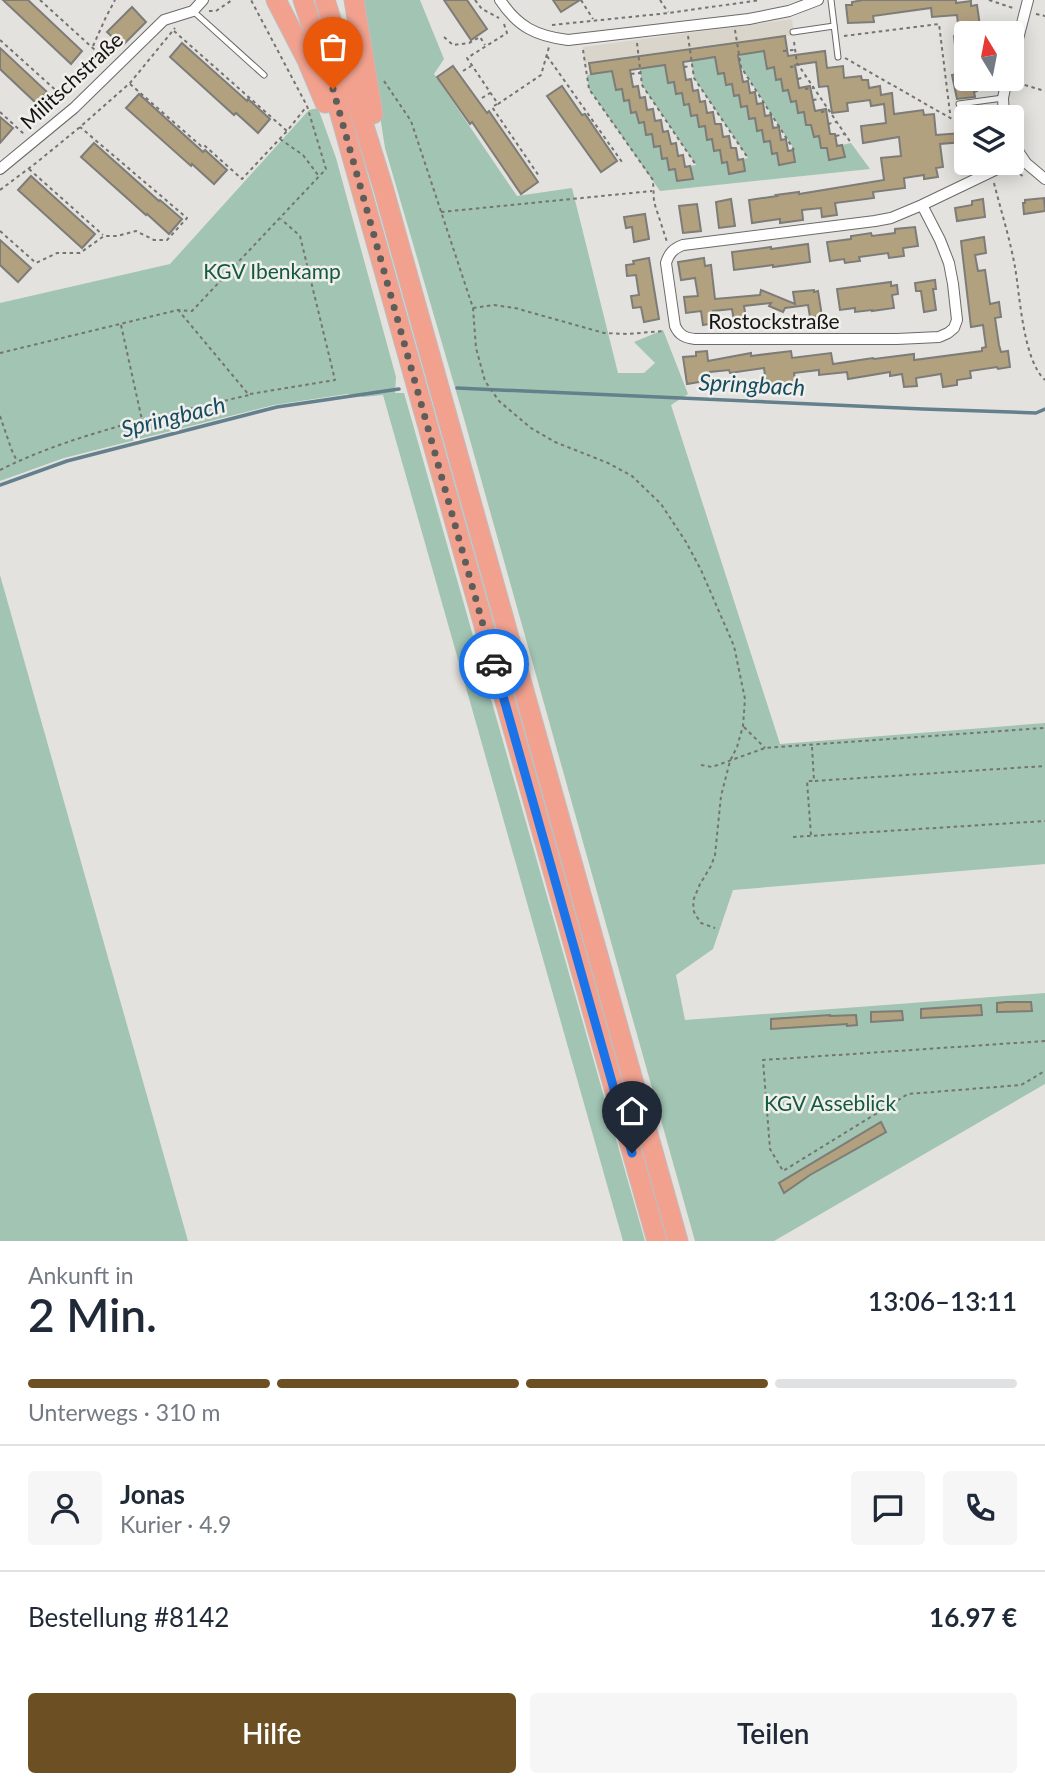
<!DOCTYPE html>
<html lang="de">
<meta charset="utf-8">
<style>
:root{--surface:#fff;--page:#f6f6f7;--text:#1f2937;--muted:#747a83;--line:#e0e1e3;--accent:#6c5023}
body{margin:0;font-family:Lato,sans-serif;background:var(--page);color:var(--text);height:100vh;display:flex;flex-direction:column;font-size:26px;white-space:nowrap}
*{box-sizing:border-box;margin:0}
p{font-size:23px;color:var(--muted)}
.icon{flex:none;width:38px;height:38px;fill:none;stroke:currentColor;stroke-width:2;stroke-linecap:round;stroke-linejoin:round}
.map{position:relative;height:1241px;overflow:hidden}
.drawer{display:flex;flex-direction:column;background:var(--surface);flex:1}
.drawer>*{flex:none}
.needle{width:46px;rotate:350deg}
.buttons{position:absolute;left:954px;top:21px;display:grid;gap:14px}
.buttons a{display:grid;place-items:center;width:70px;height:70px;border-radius:7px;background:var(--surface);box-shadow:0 4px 18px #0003;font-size:35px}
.pin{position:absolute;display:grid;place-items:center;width:60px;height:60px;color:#fff;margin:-72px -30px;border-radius:50% 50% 50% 0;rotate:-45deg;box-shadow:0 0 7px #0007}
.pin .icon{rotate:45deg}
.courier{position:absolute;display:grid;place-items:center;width:70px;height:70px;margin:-35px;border:5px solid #1a73e8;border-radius:50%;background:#fff;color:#222;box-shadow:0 2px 9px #0007}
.headline em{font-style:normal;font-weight:600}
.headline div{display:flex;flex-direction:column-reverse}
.headline{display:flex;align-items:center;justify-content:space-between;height:119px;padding:0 28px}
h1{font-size:46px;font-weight:600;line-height:52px}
.bar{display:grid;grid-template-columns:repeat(4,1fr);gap:10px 7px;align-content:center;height:84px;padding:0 28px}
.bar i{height:9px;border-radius:5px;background:var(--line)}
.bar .active{background:var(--accent)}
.bar p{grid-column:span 4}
.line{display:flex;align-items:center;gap:18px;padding:0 28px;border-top:2px solid var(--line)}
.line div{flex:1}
.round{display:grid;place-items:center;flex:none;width:74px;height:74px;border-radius:7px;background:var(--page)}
.primary-button{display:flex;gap:14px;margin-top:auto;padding:14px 28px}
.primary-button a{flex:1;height:80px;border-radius:7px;background:var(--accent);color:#fff;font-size:28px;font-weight:600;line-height:80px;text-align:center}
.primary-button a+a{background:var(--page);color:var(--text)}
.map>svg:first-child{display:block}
.built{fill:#dad5cb}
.green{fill:#a1c4b3}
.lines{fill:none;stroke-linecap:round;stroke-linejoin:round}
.stream{stroke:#63808c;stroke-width:3.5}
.building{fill:#b2a17f;stroke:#7d7c78;stroke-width:2}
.lane-casing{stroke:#6b6a66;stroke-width:7}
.street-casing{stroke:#6b6a66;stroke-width:12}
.highway-casing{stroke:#bdbdbd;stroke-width:21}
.path{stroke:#757471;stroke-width:2;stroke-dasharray:3.5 3.5;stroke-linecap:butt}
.lane{stroke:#fff;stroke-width:5}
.street{stroke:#fff;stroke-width:10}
.highway{stroke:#f2a18f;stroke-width:19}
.done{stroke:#5d5d5a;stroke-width:7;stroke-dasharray:0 12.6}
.route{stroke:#1a73e8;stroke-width:9}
.labels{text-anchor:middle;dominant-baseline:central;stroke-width:5;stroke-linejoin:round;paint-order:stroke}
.street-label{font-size:21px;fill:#151513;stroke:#f1efeb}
.park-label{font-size:21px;fill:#125a40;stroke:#f1efeb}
.water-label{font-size:23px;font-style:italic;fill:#154c60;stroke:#f1efeb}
</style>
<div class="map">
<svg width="1045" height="1241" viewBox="0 0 1045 1241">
<rect width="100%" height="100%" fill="#e4e2de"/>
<polygon class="built" points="792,19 794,35 585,63 583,47"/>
<g class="green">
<polygon points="362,0 420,0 444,59 434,74 517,196 572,188 618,373 644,373 655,363 634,342 663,330 688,394 671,405 780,744 1045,723 1045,864 733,890 713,949 676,975 685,1020 1045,993 1045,1084 774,1241 695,1241 463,415 385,148"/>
<path d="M764,51L767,68L774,67L776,79H781L783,91L788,90L791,102L796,101L798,113L804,112L806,125H811L814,137L819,136L821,148H827L829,160L844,157L842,145L851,143L870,169L660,191L589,89L587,75L612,71L616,90L622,89L624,101L629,100L636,112L639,123L644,122C652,134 659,144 662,158H667L669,170L675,169L677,181L692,179L690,166L696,165L642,85L640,68L665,65L682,93L684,105L689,104L691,116L697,115L699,127L705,126L707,139H712L714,151L720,150L722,162H727L729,174L745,171L743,159L748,158L694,78L691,61L715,57L732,84L734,96L739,95L741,107L747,106L749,118H755L757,130H762L764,142L770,141L772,153H777L779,165L795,163L794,149L741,67L740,55Z"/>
<polygon points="318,108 336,158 396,377 395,393 404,393 645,1241 623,1241 383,395 363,397 347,394 274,405 64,458 0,481 0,303 170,264 309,110"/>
<polygon points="0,575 188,1241 0,1241"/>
</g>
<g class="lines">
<g class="stream">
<polyline points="457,388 923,409 1036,413 1045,409"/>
<polyline points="0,485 67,461 277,407 399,389"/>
</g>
</g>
<g class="building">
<polygon points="3,0 28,0 82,51 71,64"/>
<polygon points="444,0 467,0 487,29 471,40"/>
<polygon points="553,0 580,0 561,12"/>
<polygon points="863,0 956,0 956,3 971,1 971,6 977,5 981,33 959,33 957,15 932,17 931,8 873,16 874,22 848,23 846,5 852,5 852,2"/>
<polygon points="132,7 146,22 122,46 107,32"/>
<polygon points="966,34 966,79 975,79 977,91 974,92 975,97 957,99 952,75 958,74 954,36"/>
<polygon points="785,36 788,56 825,51 827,68 843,66 844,78 861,76 862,80 868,80 869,88 880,86 881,95 892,93 894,114 923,110 924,115 934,114 936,135 962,133 963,142 940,144 943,167 936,168 938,177 924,179 924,175 904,178 905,188 873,192 874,198 835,203 837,215 822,217 821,208 802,210 803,220 780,223 780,219 752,223 749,200 777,196 776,195 799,192 799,194 884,180 881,158 901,156 899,137 863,143 861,126 886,123 884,104 871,106 870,100 847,103 848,111 832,113 828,86 819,87 816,62 795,65 799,88 810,86 815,111 826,109 830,134 835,134 837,146 842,145 845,157 829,160 827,148 821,148 819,136 814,137 811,125 806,125 804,112 798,113 796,101 791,102 788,90 783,91 781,79 776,80 774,67 767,69 764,51 738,55 743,82 748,81 750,93 755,92 757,104 763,103 765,116 771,115 773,128 779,127 781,140 786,139 788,151 793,150 795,162 779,165 777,153 772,154 770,141 764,142 762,130 757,131 755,118 749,119 747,106 741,107 739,95 734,96 732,84 726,85 724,73 718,74 715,57 683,62 686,80 691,79 693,91 698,90 700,102 705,101 707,113 713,112 715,124 721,124 723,137 729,136 731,148 736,148 738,160 743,159 745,171 729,174 727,162 722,163 720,150 714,151 712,139 707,140 705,126 699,127 697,115 691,116 689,104 684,105 682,93 676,94 674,82 668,83 665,65 630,70 633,87 638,86 640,98 645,97 647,110 653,109 655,121 661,120 663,132 668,131 671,144 676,143 678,156 683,155 685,167 690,166 693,179 677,181 675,169 669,170 667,158 662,159 660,146 654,147 652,134 646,135 644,122 639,123 636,112 631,113 629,100 624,101 622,89 616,90 612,71 591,74 589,63"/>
<polygon points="182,43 247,101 248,99 270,119 258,133 236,113 234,115 170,57"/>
<polygon points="0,48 47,92 36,103 0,69"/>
<polygon points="453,66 487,113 489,111 538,182 521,194 472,122 470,124 437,77"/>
<polygon points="562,86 582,115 585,114 617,161 601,172 547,96"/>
<polygon points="139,94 203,152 205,150 227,170 214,184 192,164 191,166 126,108"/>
<polygon points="0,117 13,128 0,143"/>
<polygon points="94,143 159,201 160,200 182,219 169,234 147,214 146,215 81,157"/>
<polygon points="31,176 95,234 82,248 18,190"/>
<polygon points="1044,198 1045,211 1024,214 1023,203 1025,203 1025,200"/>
<polygon points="731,199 735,226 719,228 716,202"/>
<polygon points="983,199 985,217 957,221 955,208 972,205 972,201"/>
<polygon points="697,204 701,231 683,233 679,206"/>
<polygon points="645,214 649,239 634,242 632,227 626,228 624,217"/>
<polygon points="915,227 918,246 903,248 904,256 889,258 888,253 859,257 860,261 845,263 844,259 830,261 827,242 851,239 851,236 871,233 872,236 895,233 895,229"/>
<polygon points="984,237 986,253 975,255 978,271 985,270 990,304 999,302 1001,317 995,318 999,345 1001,352 1008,351 1010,367 998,369 997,367 970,371 971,378 957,380 957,385 943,387 941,374 916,378 917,386 904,387 902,374 890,376 890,372 848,379 847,372 819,375 819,370 794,373 796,385 767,389 764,368 730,373 729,370 710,372 711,380 687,384 683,357 696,356 696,352 707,351 708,361 751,353 751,356 791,351 792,358 831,353 833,364 873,358 874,359 914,354 914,360 982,351 982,348 986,347 983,325 971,327 961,241"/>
<polygon points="0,240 31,268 18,282 0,265"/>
<polygon points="808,244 810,262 773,267 773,265 734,270 732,252 771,247 771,249"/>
<polygon points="649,258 659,319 644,322 641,307 633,308 631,296 639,295 636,275 627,276 626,265 634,264 633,261"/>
<polygon points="704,258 705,266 711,265 715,299 760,295 761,290 795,304 793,292 814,290 814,292 818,291 822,316 810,317 808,305 785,308 783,312 769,306 771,303 744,306 746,319 734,321 732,309 713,311 715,323 703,325 701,311 686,313 684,297 698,296 695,278 681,280 678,262"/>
<polygon points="935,280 936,289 933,289 936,310 924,312 921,291 916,291 915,283"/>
<polygon points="891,282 891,286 897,285 898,294 892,295 894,308 872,311 872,310 855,312 855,308 840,310 837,289"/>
<polygon points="1006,1002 1031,1002 1032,1011 997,1012 997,1003"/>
<polygon points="981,1005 982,1015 921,1018 921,1009"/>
<polygon points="902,1011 903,1020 871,1022 871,1012"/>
<polygon points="830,1015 830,1016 856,1015 857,1025 847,1026 847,1024 771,1029 771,1019"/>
<polygon points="881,1122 886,1132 810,1175 784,1193 779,1183"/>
</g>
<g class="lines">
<g class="lane-casing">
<g id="lane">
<polyline points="831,0 838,57"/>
<polyline points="193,11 264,75"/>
<polyline points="793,32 834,26"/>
<polyline points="959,104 1003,98"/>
</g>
</g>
<g class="street-casing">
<g id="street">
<path d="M500,0C518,27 536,36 568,40L749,19L789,11L818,0"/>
<polyline points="1012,62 1028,0"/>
<polyline points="1004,117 1003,98 1007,79"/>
<polyline points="1012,142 1026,163 1045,179"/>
<polyline points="0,169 74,108 164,20 193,11 203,0"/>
<path d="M922,205L891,218L875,221L683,245C673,249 669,253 666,263L675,326C679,335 685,338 695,339H897L939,337L948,333L954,328L957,320L953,284L949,263L940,240L922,205L995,170L1005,163"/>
</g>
</g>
<g class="highway-casing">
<g id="highway">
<polyline points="276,0 307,60 325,103"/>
<polyline points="303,0 333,89 657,1241"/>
<polyline points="325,0 383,187 678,1241"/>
<polyline points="354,0 373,114"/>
</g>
</g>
<g class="path">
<polyline points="40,0 107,61"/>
<polyline points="475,0 482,9 499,18"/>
<polyline points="581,0 593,19"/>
<polyline points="660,0 668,12"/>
<polyline points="989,0 1013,8"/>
<polyline points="209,11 216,11 232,0"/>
<polyline points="1036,14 1045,16"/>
<polyline points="504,24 507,33 467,58 498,104 541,75 549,47"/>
<polyline points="552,25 669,13 760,0"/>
<polyline points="735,30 741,67 794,150"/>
<polyline points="174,31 287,131 307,106"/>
<polyline points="688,36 694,78 748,158"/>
<polyline points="844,36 939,24 950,113"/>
<polyline points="444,37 453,45 469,43 480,37 485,45"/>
<polyline points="0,40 60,94"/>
<polyline points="794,42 797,63 851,143"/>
<polyline points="637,43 642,85 696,165"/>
<polyline points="93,46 106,17 115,0"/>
<polyline points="583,50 589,89 653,180 654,202 667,242"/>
<polyline points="783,51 794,50"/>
<polyline points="547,56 622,162"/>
<polyline points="845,58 966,127"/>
<polyline points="684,67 691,66"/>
<polyline points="790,67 797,66"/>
<polyline points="463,71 471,66"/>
<polyline points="631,74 640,73"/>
<polyline points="798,79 805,77"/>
<polyline points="384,81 411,121 473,308 476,348 485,381 499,401 531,428 555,442 608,463 632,476 661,504 686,542 701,570 734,646 745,699 743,726 737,747 730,761 721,796 715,855 711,866 700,884 693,901 694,912 697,917 701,923 715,928"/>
<polyline points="1018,83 1045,91"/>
<polyline points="130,84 201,146 204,145 242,179 287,131"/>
<polyline points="805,89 813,88"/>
<polyline points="482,98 490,93"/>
<polyline points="813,100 820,99"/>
<polyline points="497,104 492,107 539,176"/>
<polyline points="0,112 25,135"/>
<polyline points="821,112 828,111"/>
<polyline points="828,124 836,122"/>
<polyline points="836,136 844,134"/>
<polyline points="280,139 303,155 318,175"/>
<polyline points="29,169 103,235"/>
<polyline points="1014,170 1024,177"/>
<path d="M994,183C1001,211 1010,239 1015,267C1020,296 1023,360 1045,380"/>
<polyline points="0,190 36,163 80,127 130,83 175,28"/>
<polyline points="441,212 652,191"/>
<polyline points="0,231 36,263 57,253 80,253 104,236 117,236 136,231 154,240 167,240 187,218 80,127"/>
<polyline points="473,308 494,305 515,308 604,333 627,334 664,331"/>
<polyline points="121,325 142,420 249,395 179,311"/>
<polyline points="0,353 178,310 192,311 326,169 307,106 251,0"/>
<polyline points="250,394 335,380 300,236 281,219"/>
<polyline points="0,416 12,451 17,461"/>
<path d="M0,470C46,447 91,434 141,420"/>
<polyline points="744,727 765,748"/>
<polyline points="812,747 814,781 1045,766"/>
<polyline points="701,765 712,767 765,748 1045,728"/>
<polyline points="811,835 807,781 813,781"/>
<polyline points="793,837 1045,821"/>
<polyline points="1045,1041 763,1060 770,1149 783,1171 908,1094 1021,1085 1045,1071"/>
</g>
<use href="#lane" class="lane"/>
<use href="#street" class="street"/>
<use href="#highway" class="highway"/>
</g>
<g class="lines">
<polyline class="done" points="333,89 494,664"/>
<polyline class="route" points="494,664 632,1153"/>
</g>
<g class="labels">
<g class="street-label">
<text transform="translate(71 80) rotate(-43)">Militschstraße</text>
<text x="774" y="320">Rostockstraße</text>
</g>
<g class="park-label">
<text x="272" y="270">KGV Ibenkamp</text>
<text x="830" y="1102">KGV Asseblick</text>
</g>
<g class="water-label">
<text transform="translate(752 384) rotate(3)">Springbach</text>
<text transform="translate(173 416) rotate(-14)">Springbach</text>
</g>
</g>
</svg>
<div class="buttons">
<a><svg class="needle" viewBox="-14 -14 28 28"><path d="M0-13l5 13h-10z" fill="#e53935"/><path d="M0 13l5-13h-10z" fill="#747a83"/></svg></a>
<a><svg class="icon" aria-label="layers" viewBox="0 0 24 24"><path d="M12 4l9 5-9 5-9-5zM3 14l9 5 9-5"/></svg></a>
</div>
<div class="pin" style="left:333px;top:89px;background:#ea580c"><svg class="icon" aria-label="bag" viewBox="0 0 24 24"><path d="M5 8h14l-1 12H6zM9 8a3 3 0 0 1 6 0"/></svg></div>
<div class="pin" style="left:632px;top:1153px;background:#1f2937"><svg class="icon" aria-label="home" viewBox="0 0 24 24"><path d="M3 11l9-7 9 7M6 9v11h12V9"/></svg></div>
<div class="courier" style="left:494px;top:664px"><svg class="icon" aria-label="car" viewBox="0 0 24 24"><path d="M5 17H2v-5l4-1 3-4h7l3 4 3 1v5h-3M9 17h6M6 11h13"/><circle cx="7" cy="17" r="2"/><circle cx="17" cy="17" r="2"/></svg></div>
</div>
<section class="drawer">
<div class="headline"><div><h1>2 Min.</h1><p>Ankunft in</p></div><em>13:06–13:11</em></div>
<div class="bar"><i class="active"></i><i class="active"></i><i class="active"></i><i></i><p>Unterwegs · 310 m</p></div>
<div class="line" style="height:126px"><a class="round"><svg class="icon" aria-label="person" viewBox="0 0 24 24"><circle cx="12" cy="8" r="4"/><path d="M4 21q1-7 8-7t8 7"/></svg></a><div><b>Jonas</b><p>Kurier · 4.9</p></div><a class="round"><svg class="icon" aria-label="chat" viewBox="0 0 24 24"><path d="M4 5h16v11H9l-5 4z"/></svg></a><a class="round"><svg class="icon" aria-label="phone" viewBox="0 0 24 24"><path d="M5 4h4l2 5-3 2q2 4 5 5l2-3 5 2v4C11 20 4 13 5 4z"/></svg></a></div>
<div class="line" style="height:91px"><div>Bestellung #8142</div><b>16.97 €</b></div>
<div class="primary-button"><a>Hilfe</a><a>Teilen</a></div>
</section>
